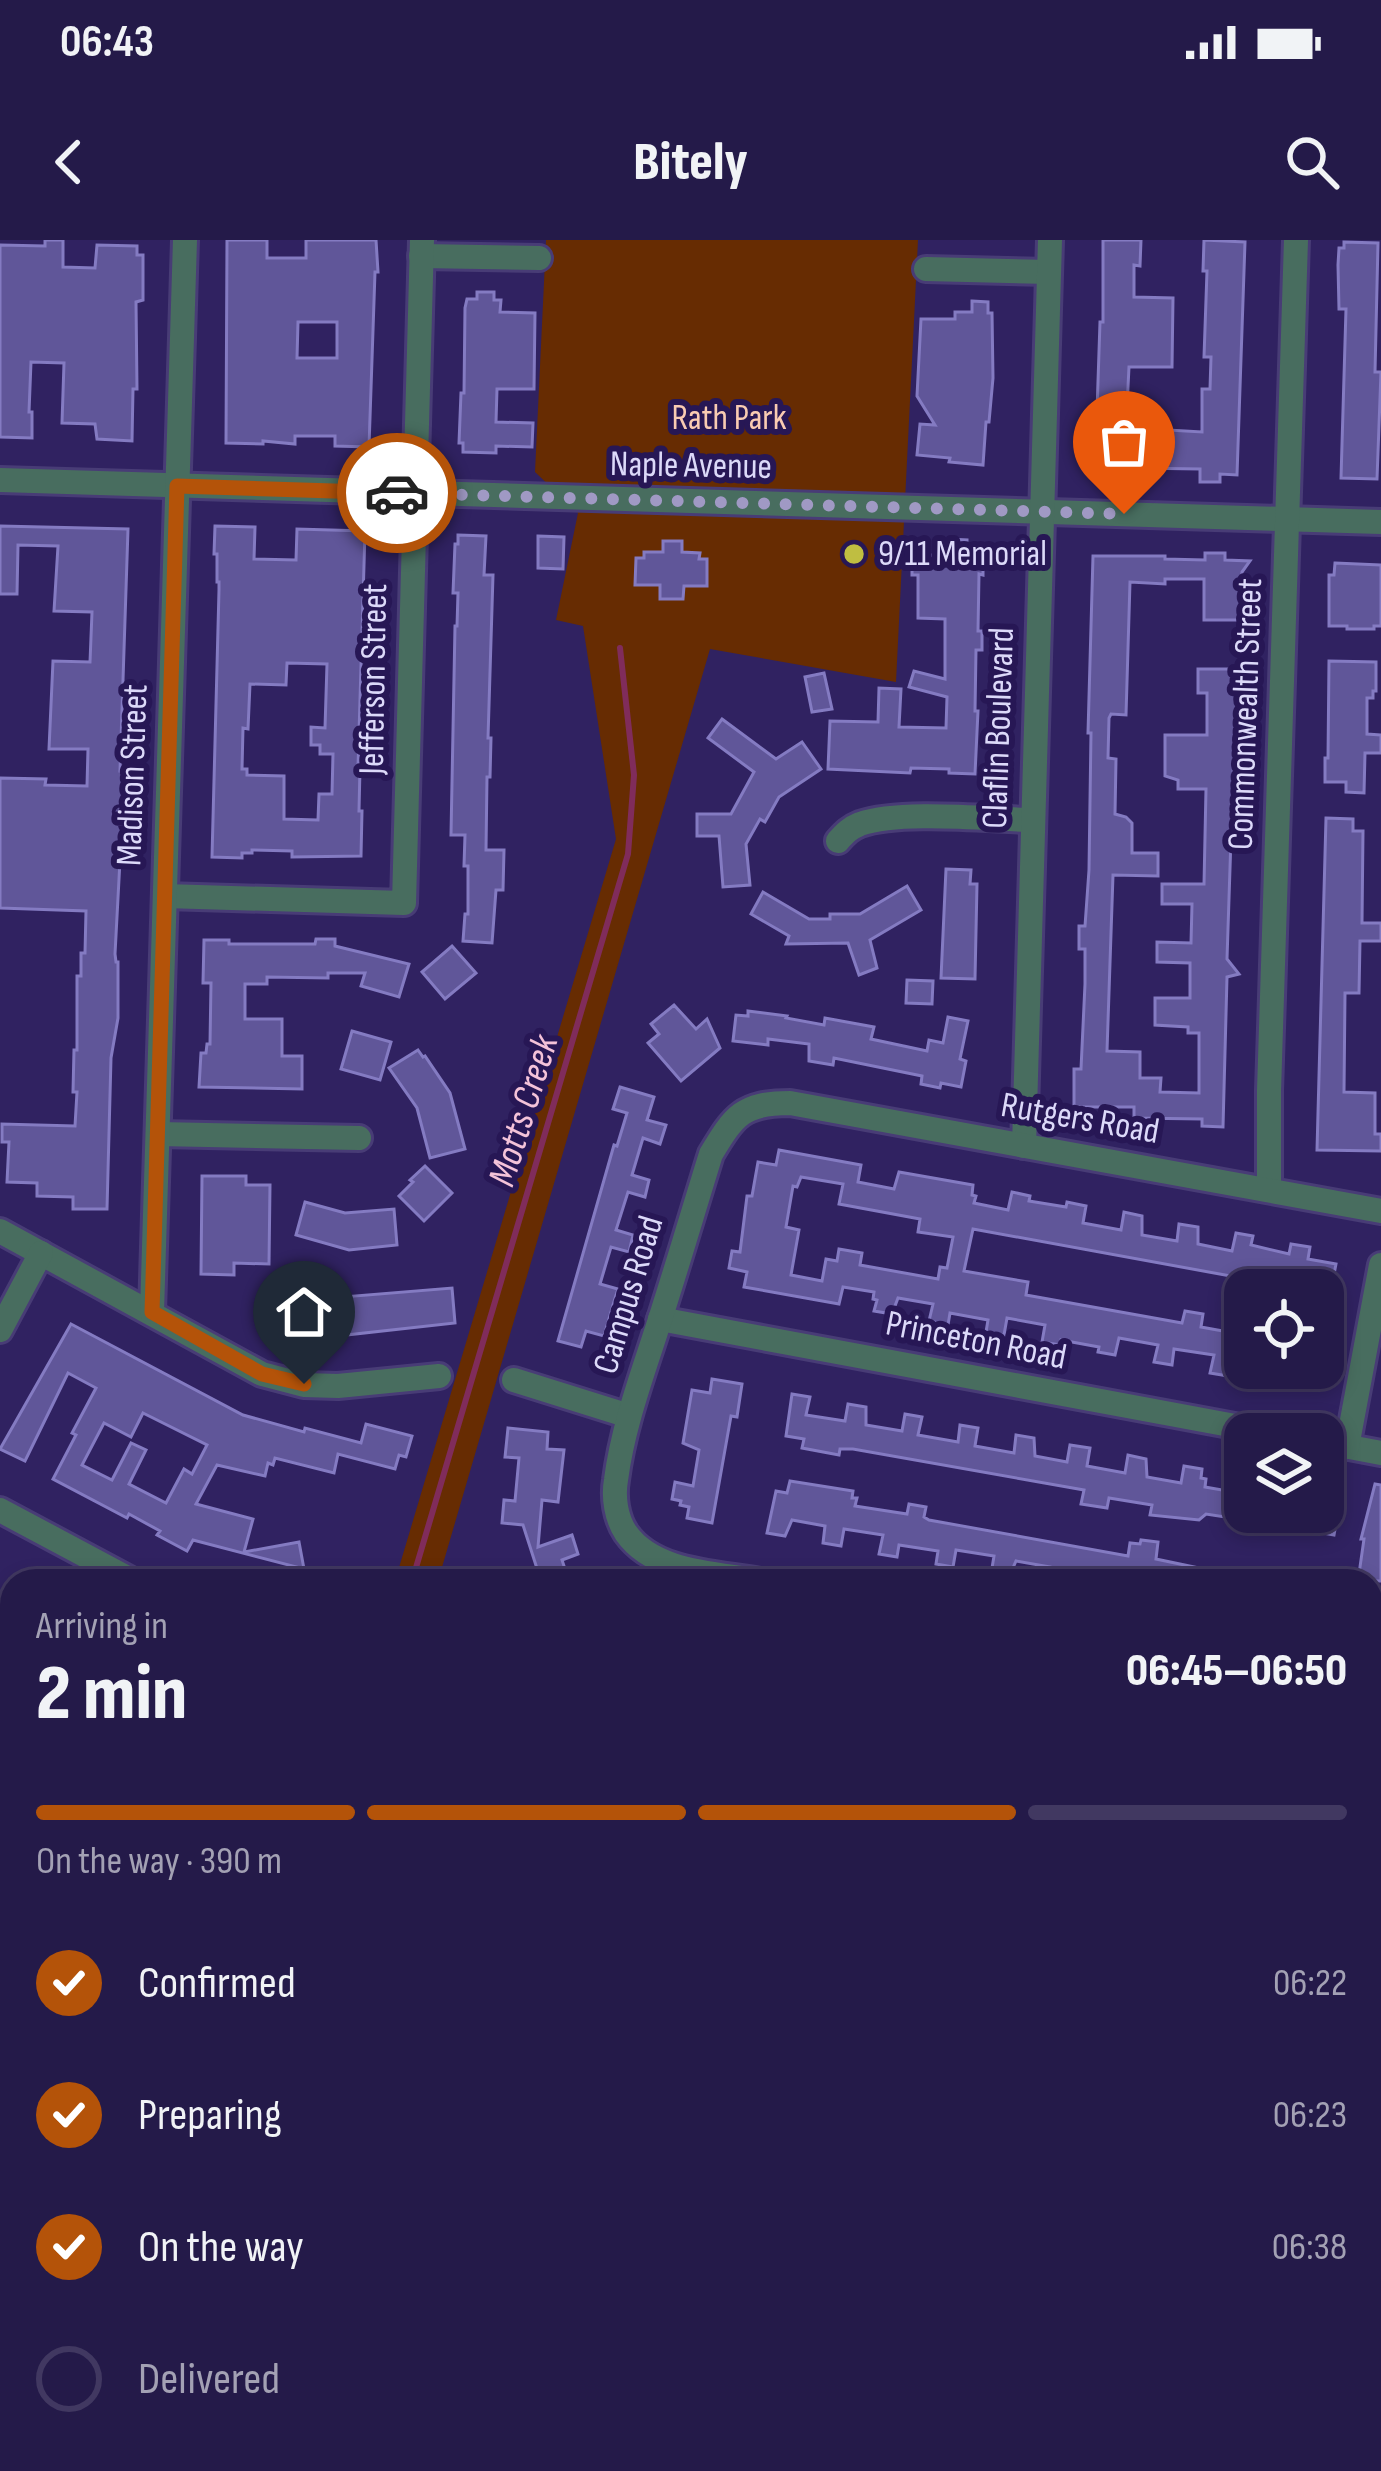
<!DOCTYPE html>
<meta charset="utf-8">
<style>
:root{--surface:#241a49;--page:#302753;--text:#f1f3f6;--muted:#a3a1b4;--line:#413861;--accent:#b45309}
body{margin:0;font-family:"Sofia Sans Condensed",sans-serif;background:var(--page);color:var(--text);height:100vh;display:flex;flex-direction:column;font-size:45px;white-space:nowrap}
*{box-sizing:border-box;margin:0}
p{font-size:39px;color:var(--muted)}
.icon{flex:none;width:66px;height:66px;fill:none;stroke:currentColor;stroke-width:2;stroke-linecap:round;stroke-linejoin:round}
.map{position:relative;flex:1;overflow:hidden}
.side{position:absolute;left:0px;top:1329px;width:1383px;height:903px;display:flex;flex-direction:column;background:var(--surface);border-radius:36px 36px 0 0;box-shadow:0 6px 18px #0003,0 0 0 3px var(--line)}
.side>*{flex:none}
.fabs{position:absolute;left:1224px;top:1029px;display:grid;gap:24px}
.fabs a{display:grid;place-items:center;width:120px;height:120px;border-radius:24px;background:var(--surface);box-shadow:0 6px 18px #0003,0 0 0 3px var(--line);font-size:60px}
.pin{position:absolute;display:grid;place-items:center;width:102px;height:102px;color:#fff;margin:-123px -51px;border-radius:50% 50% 50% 0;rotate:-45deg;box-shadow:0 0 12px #0007}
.pin .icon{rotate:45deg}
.courier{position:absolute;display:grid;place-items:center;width:120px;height:120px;margin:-60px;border:9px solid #b45309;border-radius:50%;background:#fff;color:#222;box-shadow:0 3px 15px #0007}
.overview em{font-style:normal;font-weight:800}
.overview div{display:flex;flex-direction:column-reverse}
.overview{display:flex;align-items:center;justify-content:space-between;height:204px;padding:0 36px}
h1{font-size:78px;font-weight:800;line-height:90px}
.bar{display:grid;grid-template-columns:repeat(4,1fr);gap:18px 12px;align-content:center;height:144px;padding:0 36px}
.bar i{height:15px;border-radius:9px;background:var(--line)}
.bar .on{background:var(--accent)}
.bar p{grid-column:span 4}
ol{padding:0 36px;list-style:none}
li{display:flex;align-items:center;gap:36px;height:132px}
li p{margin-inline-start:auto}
li .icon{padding:12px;border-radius:50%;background:var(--accent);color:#fff;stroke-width:4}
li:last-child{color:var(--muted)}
li i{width:66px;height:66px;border:6px solid var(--line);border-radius:50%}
.status{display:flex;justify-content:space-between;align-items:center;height:84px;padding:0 60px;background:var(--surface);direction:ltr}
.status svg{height:33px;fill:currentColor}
header{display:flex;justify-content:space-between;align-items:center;height:156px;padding:0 36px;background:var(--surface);font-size:54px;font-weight:800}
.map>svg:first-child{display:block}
.green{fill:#672c02}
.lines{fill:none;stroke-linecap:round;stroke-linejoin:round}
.stream{stroke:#802c5b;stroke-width:6}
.building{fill:#605699;stroke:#847bc2;stroke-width:3;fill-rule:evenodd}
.street-casing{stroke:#483c76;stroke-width:30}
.street{stroke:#486d5f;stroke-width:24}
.done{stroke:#a099c4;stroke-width:12;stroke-dasharray:0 21.6}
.route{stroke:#b45309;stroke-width:15}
.poi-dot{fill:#bfbe41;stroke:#271755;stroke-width:4.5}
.labels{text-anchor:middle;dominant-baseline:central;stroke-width:12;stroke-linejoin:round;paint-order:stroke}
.park-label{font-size:36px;fill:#f9cbb2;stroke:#271755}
.street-label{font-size:36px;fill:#dcd9f9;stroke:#271755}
.poi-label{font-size:36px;fill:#dcd9f9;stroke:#271755;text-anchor:start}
.water-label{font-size:39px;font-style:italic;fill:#f4c3d9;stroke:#271755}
</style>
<div class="status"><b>06:43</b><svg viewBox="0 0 49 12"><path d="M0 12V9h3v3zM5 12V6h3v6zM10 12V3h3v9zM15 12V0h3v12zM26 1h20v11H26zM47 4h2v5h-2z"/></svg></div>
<header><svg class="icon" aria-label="back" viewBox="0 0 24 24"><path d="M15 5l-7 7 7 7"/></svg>Bitely<svg class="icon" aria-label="search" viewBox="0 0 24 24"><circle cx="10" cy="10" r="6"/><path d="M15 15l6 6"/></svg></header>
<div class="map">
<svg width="1381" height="2231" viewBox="0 0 1381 2231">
<rect width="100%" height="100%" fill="#302261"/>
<polygon class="green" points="546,0 918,0 896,442 710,409 438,1341 395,1341 616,599 583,386 556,380 578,273 535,232"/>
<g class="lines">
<g class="stream">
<polyline points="412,1341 628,614 634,535 620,408"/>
<polyline points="149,2231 152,2220"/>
</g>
</g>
<g class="building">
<polygon points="45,0 63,0 63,27 95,28 97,5 137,6 137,15 143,15 143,60 136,62 137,149 133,149 132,201 97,199 95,184 62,183 64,123 31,122 29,172 32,172 32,198 0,197 0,5 45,6"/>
<path d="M227,0H267V18H306V0H376L378,32H375L369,207L335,206V196H295V204L263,201V204L226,203ZM298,82H337V118H297Z"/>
<polygon points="1103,0 1141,0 1140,26 1134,25 1134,57 1173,58 1172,127 1129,127 1127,167 1135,167 1134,188 1202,192 1202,149 1210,149 1211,117 1204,117 1207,31 1203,31 1204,0 1245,2 1237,235 1220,234 1220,242 1200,242 1200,229 1133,228 1133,240 1112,240 1113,231 1095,231 1100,82 1103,82"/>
<polygon points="1344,2 1378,3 1375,132 1381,132 1377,239 1341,238 1346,69 1339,69 1338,25 1339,8 1344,8"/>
<polygon points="477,52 494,52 494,60 501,60 500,72 535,73 534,149 497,149 496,182 533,183 532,207 496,206 496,213 463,212 463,203 459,203 461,153 464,153 465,68 467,59 477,59"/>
<polygon points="972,61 988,62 988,73 992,73 993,138 989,182 986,182 983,225 949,222 950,218 917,215 920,184 935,185 917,156 921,79 955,79 955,72 972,72"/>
<polygon points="0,286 128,289 120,531 123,531 122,583 115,714 116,722 118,722 118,778 111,818 107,969 73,969 73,957 37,956 37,943 7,942 9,902 2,902 2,884 75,886 77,852 73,852 74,810 77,810 77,736 81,736 81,713 85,713 86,671 0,668 0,538 46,539 45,545 87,546 88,509 49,509 53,421 90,422 92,372 54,371 58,306 18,305 17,354 0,354"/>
<path d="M215,286L255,287L254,319L296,320L297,289L365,291L358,528H360L359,571H362L361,616L292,617V611L252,610V613H242V618L212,617L219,350V342H217V314H214ZM287,423L327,424L325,488L311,487V505H320V514H333L332,554H319L318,580L284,579V536L247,535V529H242L243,488L248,489L250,444L286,445Z"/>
<polygon points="458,295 486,296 484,335 493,335 488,498 491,498 490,537 487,537 486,610 504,610 503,650 496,650 492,703 463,701 465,674 468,674 468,626 464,626 465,595 451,595 455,386 457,386 458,353 453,353 455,304 458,304"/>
<polygon points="538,296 564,297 563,329 538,328"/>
<polygon points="948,299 967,300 967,310 983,310 983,335 979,334 978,391 982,391 982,410 976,410 975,471 978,471 975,534 949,533 949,529 911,528 910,533 828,529 830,481 878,482 879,448 901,449 899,487 946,488 947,457 909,447 914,431 945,439 945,379 918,378 918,335 912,335 912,315 948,315"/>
<polygon points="663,301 682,301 682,312 700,313 699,319 707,319 707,346 684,346 683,359 660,359 660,345 635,345 636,318 644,318 644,312 663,312"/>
<polygon points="1205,313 1225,313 1225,320 1250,321 1242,332 1241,362 1247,362 1247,380 1204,380 1204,339 1165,339 1165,344 1130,342 1126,475 1111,474 1109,478 1108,518 1116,519 1115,574 1126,577 1132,583 1132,613 1158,613 1158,636 1113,635 1107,811 1140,812 1140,838 1161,838 1160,852 1199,853 1199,793 1188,793 1188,787 1155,785 1155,758 1190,758 1190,723 1157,722 1157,702 1191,703 1192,664 1162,664 1162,644 1204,644 1206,549 1178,549 1178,540 1165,536 1165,495 1207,495 1207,453 1198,453 1198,429 1238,429 1238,477 1235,477 1227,719 1239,734 1227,737 1223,887 1202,886 1202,879 1134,878 1134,867 1074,867 1074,829 1081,829 1085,744 1085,709 1079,709 1079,686 1085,686 1089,630 1091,493 1088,493 1093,316 1165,316 1165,319 1205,320"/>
<polygon points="1335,323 1381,325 1381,386 1374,386 1374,389 1347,389 1347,386 1329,386 1329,335 1334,335"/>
<polygon points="1329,421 1376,422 1376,451 1373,451 1373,458 1367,458 1367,494 1381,495 1381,513 1365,513 1364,553 1346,552 1346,542 1325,542 1325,518 1328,518"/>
<polygon points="824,433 832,469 812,472 805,437"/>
<polygon points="722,479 776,519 802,502 821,529 779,557 765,582 760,579 746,604 750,645 723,647 719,596 697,596 697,574 731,574 754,532 708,498"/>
<polygon points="1326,578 1353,579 1353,591 1363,591 1362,683 1381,683 1381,701 1360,701 1359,753 1345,753 1344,852 1375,853 1375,894 1381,894 1381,911 1317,910"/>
<polygon points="946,629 971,630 970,644 977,644 975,739 941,738"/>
<polygon points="907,646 921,670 870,700 877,728 859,735 848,703 786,704 789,696 751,674 763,652 809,679 830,679 830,674 860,674"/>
<polygon points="316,699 335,699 335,706 409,724 399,757 361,746 365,733 328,733 328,738 267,737 267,744 245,744 245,779 282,779 282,816 302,816 302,849 199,847 201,813 206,813 207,804 210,804 211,743 203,743 204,700 229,700 229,704 315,704"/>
<polygon points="452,706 476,733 445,759 422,732"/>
<polygon points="907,740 933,741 932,764 906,763"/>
<polygon points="674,765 696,789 707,779 720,808 681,841 648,803 659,794 651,784"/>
<polygon points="748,771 787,776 786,778 824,785 825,778 874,787 871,799 927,811 929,800 943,803 948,777 968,781 960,819 966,821 961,847 941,843 940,848 921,844 922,836 834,818 833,825 809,821 809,804 768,799 768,805 733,801 736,775 748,776"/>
<polygon points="352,791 391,802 380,840 341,829"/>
<polygon points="418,810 423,817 425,816 450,853 465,909 430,918 417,868 389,828"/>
<polygon points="620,847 654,857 647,880 666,885 660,904 643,898 632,935 649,940 645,957 628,952 616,990 633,995 629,1012 611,1007 600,1044 618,1049 613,1065 604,1096 586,1091 581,1107 558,1101 614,905 617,906 627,873 613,869"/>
<path d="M779,910L861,925L858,942L894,949L899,932L973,945L972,955L976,956L974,963L1008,970L1012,952L1030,956L1029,961L1066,967L1067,962L1086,966L1083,983L1121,990L1124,972L1142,976V995L1177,1001L1179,984L1198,987V1004L1232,1011L1236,993L1253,996L1251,1005L1289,1014L1291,1004L1310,1007L1308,1019L1336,1024L1331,1050H1257L1258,1041L973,989L964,1031L1028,1042L1026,1055L1182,1083L1185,1071L1203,1074L1201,1087L1245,1095V1121L1231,1119L1228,1136L1210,1133L1214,1115L1174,1109L1172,1125L1154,1122L1158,1105L1119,1098L1115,1115L1098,1112L1099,1107L1061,1100L1060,1105L1042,1102L1045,1085L1007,1078L1004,1095L986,1092L988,1080L950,1073L948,1085L929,1081L933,1064L898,1058L892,1074L874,1071L877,1060L873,1059L874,1052L843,1047L839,1064L744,1047L747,1032L729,1028L732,1011L740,1012L747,956H752L758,922L776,925ZM801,937L843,944L839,964L920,979L918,992L953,997L947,1028L940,1027L938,1039L860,1025L862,1013L839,1009L837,1021L826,1019L822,1041L791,1035L799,990L786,987L793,946L797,947Z"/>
<polygon points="425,926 452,953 424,981 399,956 413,942 410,940"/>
<polygon points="202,936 246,936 246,945 270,945 269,1024 234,1023 234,1035 201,1034"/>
<polygon points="305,962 345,973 394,969 397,1005 349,1010 296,995"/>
<polygon points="288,1044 327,1055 318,1090 279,1080"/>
<polygon points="452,1048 455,1083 346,1095 342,1057"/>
<path d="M71,1084L243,1175L304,1192L305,1188L361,1203L366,1184L412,1196L406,1217L399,1215L395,1229L338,1214L334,1233L275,1218L273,1225L268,1223L265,1236L217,1225L196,1264L253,1279L244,1312L299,1302L304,1329L193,1300L187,1311L157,1295L160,1291L129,1274L127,1278L53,1239L76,1195L72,1193L96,1148L68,1133L25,1221L0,1209ZM143,1173L207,1205L192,1234L184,1229L166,1263L129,1244L146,1210L131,1203L112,1240L82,1225L104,1183L131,1197Z"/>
<polygon points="712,1139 742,1144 737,1177 731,1176 712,1283 687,1278 689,1267 680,1265 681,1261 672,1259 675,1242 693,1246 699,1210 683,1203 692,1150 710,1153"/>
<polygon points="792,1154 810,1157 806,1175 845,1181 848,1164 866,1167 866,1185 902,1191 905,1174 922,1177 918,1195 958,1202 960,1185 978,1188 975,1206 1014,1213 1016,1195 1034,1198 1035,1216 1067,1222 1070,1205 1090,1208 1087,1226 1125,1233 1128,1215 1146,1219 1147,1237 1181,1243 1184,1226 1202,1229 1201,1238 1206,1239 1205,1247 1245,1254 1245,1280 1206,1274 1199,1280 1150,1275 1152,1265 1109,1258 1107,1268 1081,1264 1084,1250 853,1209 840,1209 839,1215 802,1208 804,1199 786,1196"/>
<polygon points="508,1188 548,1192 547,1209 564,1210 558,1262 542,1260 538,1307 572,1295 578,1314 562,1320 569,1341 541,1341 523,1285 502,1283 504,1260 515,1261 519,1218 505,1217"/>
<polygon points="790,1241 853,1251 852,1258 857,1258 855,1266 907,1274 909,1264 926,1267 924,1277 929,1280 1128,1316 1130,1303 1140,1304 1141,1300 1158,1302 1156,1319 1218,1332 1217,1341 1105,1341 1106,1337 1072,1331 1071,1337 1067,1336 1066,1341 1048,1341 1050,1327 1016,1321 1009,1337 991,1334 994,1316 956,1310 953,1327 936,1324 938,1311 899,1305 897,1317 879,1314 883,1295 844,1289 841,1306 823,1303 825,1286 792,1280 785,1296 767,1293 776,1251 787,1253"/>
<polygon points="1375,1244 1381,1245 1381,1341 1358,1341 1364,1299 1361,1299"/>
<polygon points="1250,1272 1338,1272 1334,1295 1249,1280"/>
</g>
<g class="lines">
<g class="street-casing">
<g id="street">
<polyline points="421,16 539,18"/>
<polyline points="926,29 1049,32"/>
<polyline points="0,240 1381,282"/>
<path d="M838,601C845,593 850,588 860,584C900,570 988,579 1032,580"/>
<polyline points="165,656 404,663 422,0"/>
<polyline points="158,894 359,898"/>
<polyline points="1024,906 1050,0"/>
<polyline points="1269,950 1269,851 1296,0"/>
<polyline points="0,991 262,1134 304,1145 338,1146 439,1136"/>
<polyline points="152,1072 185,0"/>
<polyline points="660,1079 1278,1194"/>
<polyline points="0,1090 41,1013"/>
<polyline points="514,1140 629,1176"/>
<polyline points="1323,1202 1381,1213"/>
<polyline points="1347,1207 1381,1025"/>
<polyline points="0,1270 133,1341"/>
<path d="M760,1341C716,1333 654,1333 626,1293C616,1278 613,1257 616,1240C622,1192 639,1144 654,1098C674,1037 692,975 711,914C734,876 742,863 790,863L1381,971"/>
<polyline points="1371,1452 1381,1454"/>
<polyline points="0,1552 12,1559"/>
<polyline points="1371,1739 1381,1738"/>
<polyline points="0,1831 12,1837"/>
<polyline points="1371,1983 1381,1982"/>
<polyline points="0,2113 12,2120"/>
<polyline points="0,2184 12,2140"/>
<polyline points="1090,2220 1101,2231"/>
<polyline points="306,2231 309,2220"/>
</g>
</g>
<use href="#street" class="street"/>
</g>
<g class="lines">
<polyline class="done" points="397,253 1124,274"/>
<polyline class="route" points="304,1144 262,1134 152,1072 177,246 397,253"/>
</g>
<circle class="poi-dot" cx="854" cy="314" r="12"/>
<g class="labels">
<g class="park-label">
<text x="729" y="178">Rath Park</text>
</g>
<g class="street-label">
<text transform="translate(691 226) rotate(1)">Naple Avenue</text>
<text transform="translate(374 439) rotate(-89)">Jefferson Street</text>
<text transform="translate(1246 474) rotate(-88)">Commonwealth Street</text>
<text transform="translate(999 488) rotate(-88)">Claflin Boulevard</text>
<text transform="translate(133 535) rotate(-88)">Madison Street</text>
<text transform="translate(1080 879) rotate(10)">Rutgers Road</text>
<text transform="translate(629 1055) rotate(-73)">Campus Road</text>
<text transform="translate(976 1101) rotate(11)">Princeton Road</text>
</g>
<g class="poi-label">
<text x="878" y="314">9/11 Memorial</text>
</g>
<g class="water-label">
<text transform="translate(524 871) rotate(-73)">Motts Creek</text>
</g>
</g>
</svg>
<div class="fabs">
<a><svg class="icon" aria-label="locate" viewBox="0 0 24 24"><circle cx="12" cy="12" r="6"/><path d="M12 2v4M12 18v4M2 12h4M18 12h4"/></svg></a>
<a><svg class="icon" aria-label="layers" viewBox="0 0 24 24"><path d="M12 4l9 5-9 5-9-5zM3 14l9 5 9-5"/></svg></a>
</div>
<div class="pin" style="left:1124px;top:274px;background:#ea580c"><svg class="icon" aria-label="bag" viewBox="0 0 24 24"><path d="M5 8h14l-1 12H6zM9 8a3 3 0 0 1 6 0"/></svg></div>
<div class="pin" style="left:304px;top:1144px;background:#1f2937"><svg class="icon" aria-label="home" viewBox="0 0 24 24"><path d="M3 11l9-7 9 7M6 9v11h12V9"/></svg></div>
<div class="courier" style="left:397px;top:253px"><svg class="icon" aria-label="car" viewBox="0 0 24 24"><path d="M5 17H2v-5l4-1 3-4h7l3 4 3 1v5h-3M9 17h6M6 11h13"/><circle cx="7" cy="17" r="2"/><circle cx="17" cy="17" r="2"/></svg></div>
<section class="side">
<div class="overview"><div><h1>2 min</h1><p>Arriving in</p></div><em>06:45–06:50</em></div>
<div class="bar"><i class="on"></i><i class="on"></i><i class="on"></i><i></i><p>On the way · 390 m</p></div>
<ol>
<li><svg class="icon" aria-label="check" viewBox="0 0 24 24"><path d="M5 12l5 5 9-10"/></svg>Confirmed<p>06:22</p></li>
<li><svg class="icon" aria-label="check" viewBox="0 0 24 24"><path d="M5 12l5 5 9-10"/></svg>Preparing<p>06:23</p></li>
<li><svg class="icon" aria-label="check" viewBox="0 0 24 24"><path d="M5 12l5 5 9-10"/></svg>On the way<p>06:38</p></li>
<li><i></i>Delivered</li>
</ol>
</section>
</div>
